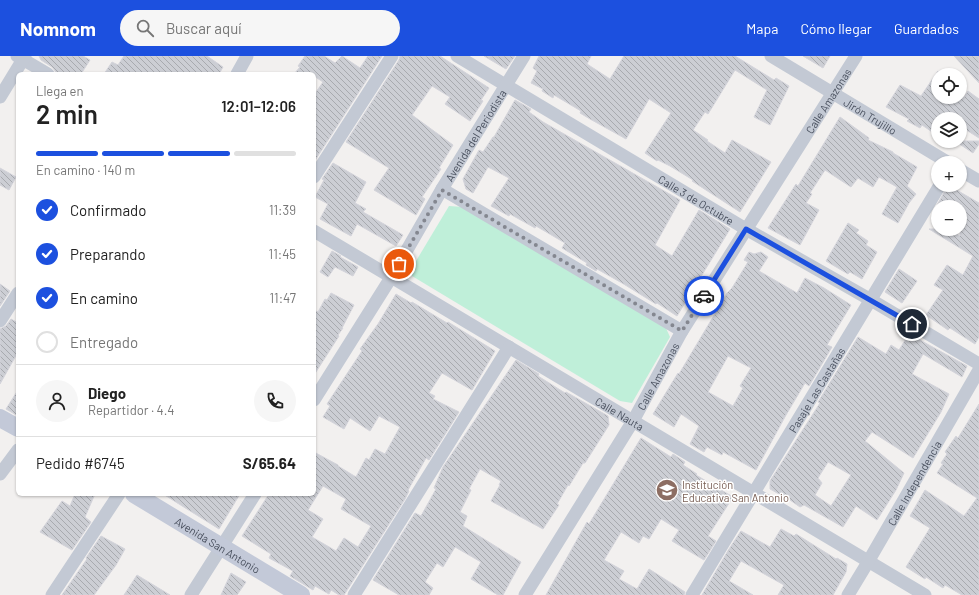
<!DOCTYPE html>
<html lang="es">
<meta charset="utf-8">
<style>
:root{--surface:#fff;--page:#f6f6f6;--text:#222;--muted:#767676;--line:#e0e0e0;--accent:#1c50df}
body{margin:0;font-family:Barlow,sans-serif;background:var(--page);color:var(--text);height:100vh;display:flex;flex-direction:column;font-size:15px;white-space:nowrap}
*{box-sizing:border-box;margin:0}
p{font-size:13px;color:var(--muted)}
.icon{flex:none;width:22px;height:22px;fill:none;stroke:currentColor;stroke-width:2;stroke-linecap:round;stroke-linejoin:round}
.map{position:relative;flex:1;overflow:hidden}
.drawer{position:absolute;left:16px;top:16px;width:300px;height:424px;display:flex;flex-direction:column;background:var(--surface);border-radius:6px;box-shadow:0 1px 3px #0004}
.drawer>*{flex:none}
.controls{position:absolute;left:931px;top:12px;display:grid;gap:8px}
.controls a{display:grid;place-items:center;width:36px;height:36px;border-radius:50%;background:var(--surface);box-shadow:0 1px 3px #0004;font-size:20px}
.pin{position:absolute;display:grid;place-items:center;width:34px;height:34px;color:#fff;margin:-17px;border:2px solid #fff;border-radius:50%;box-shadow:0 1px 4px #0007}
.courier{position:absolute;display:grid;place-items:center;width:40px;height:40px;margin:-20px;border:3px solid #1c50df;border-radius:50%;background:#fff;color:#222;box-shadow:0 1px 5px #0007}
.summary em{font-style:normal;font-weight:600}
.summary div{display:flex;flex-direction:column-reverse}
.summary{display:flex;align-items:center;justify-content:space-between;height:68px;padding:0 20px}
h1{font-size:26px;font-weight:600;line-height:30px}
.bar{display:grid;grid-template-columns:repeat(4,1fr);gap:6px 4px;align-content:center;height:48px;padding:0 20px}
.bar i{height:5px;border-radius:3px;background:var(--line)}
.bar .current{background:var(--accent)}
.bar p{grid-column:span 4}
.line{display:flex;align-items:center;gap:10px;padding:0 20px;border-top:1px solid var(--line)}
.line div{flex:1}
.round{display:grid;place-items:center;flex:none;width:42px;height:42px;border-radius:21px;background:var(--page)}
ol{padding:0 20px;list-style:none}
li{display:flex;align-items:center;gap:12px;height:44px}
li p{margin-inline-start:auto}
li .icon{padding:4px;border-radius:50%;background:var(--accent);color:#fff;stroke-width:4}
li:last-child{color:var(--muted)}
li i{width:22px;height:22px;border:2px solid var(--line);border-radius:50%}
header{display:flex;align-items:center;gap:24px;box-sizing:border-box;height:56px;padding:0 20px;background:var(--accent);color:#fff}
header strong{font-size:19px}
nav{display:flex;gap:22px;margin-inline-start:auto;font-size:14px}
.search{width:280px;height:36px;background:var(--page);display:flex;align-items:center;gap:10px;box-sizing:border-box;padding:0 14px;border-radius:22px;color:var(--muted);font-size:15px}
.map>svg:first-child{display:block}
.green{fill:#bfefd9}
.building{fill:url(#building-back-hatch);stroke:#d4d4db;fill-rule:evenodd}
.lines{fill:none;stroke-linecap:round;stroke-linejoin:round}
.street{stroke:#c3c9d4;stroke-width:13}
.secondary{stroke:#c3c9d8;stroke-width:18}
.done{stroke:#848790;stroke-width:4;stroke-dasharray:0 7.2}
.route{stroke:#1c50df;stroke-width:5}
.labels{text-anchor:middle;dominant-baseline:central;stroke-width:3;stroke-linejoin:round;paint-order:stroke}
.street-label{font-size:11px;fill:#484f5d;stroke:#fff}
.education-label{font-size:11px;fill:#785e54;stroke:#fff;text-anchor:start}
</style>
<header>
<strong>Nomnom</strong>
<div class="search"><svg class="icon" aria-label="search" viewBox="0 0 24 24"><circle cx="10" cy="10" r="6"/><path d="M15 15l6 6"/></svg>Buscar aquí</div>
<nav><a>Mapa</a><a>Cómo llegar</a><a>Guardados</a></nav>
</header>
<div class="map">
<svg width="979" height="539" viewBox="0 0 979 539">
<defs>
<pattern id="building-back-hatch" width="6" height="6" patternUnits="userSpaceOnUse"><rect width="6" height="6" fill="#ccced4"/><path d="M-1 5l2 2M0 0l6 6M5-1l2 2" fill="none" stroke="#a8aaaf"/></pattern>
</defs>
<rect width="100%" height="100%" fill="#f2f0ef"/>
<polygon class="green" points="449,150 463,151 666,272 670,281 632,347 620,345 412,220 413,210"/>
<g class="building">
<polygon points="39,0 83,0 90,4 81,18 59,18 56,16 52,11 41,4"/>
<polygon points="124,0 207,0 223,11 219,18 104,18 112,6 118,9"/>
<polygon points="305,0 324,0 335,7 342,0 360,12 368,0 382,0 314,106 314,39 323,26 314,20 314,18 294,18 300,11 298,10"/>
<polygon points="400,0 440,0 489,32 481,44 483,45 470,65 445,48 450,41 432,30 412,59 453,89 439,112 441,113 422,141 425,143 416,159 374,134 389,112 346,86 399,4"/>
<polygon points="484,0 515,0 506,13"/>
<polygon points="539,0 591,0 587,8 610,23 624,0 735,0 774,24 776,22 789,30 770,69 754,61 767,34 735,14 708,58 705,56 693,74 708,84 707,85 725,97 732,84 771,106 740,156 692,125 693,124 670,110 658,104 657,105 645,97 671,57 649,43 626,83 590,63 580,57 581,55 554,39 553,42 542,35 543,33 531,27 537,15 533,12"/>
<polygon points="803,0 830,0 823,12"/>
<polygon points="954,0 979,0 979,27"/>
<polygon points="938,15 938,41 964,41 968,35 979,43 979,82 960,70 960,63 938,63 938,80 922,69 920,72 907,65 909,63 886,51 900,29 921,40"/>
<polygon points="515,44 531,53 529,56 543,66 680,144 655,189 672,200 699,154 730,173 677,260 657,247 656,248 622,227 597,213 596,215 586,209 587,207 562,192 565,187 536,170 535,172 510,158 509,160 491,150 509,122 488,111 473,137 466,133 463,123 479,94 483,96 493,81 494,81"/>
<polygon points="840,61 869,82 868,84 893,96 893,97 917,111 907,130 916,138 909,147 898,167 882,158 897,131 879,121 873,131 858,122 851,131 825,114 810,137 812,138 806,147 819,154 800,189 768,172 796,128 798,130"/>
<polygon points="955,85 979,85 979,88 973,97"/>
<polygon points="333,107 366,126 355,147 366,153 363,156 403,179 396,190 357,168 351,180 320,163 328,148 315,141 324,124 322,123"/>
<polygon points="0,112 16,121 9,134 0,129"/>
<polygon points="948,129 979,147 979,281 975,288 950,272 948,274 926,259 943,234 934,229 947,209 963,219 973,200 929,173 948,173 960,180 960,151 936,151"/>
<polygon points="848,167 859,174 856,177 868,185 866,189 877,196 862,223 850,216 848,218 826,205"/>
<polygon points="332,195 341,200 340,201 358,211 353,220 335,211 328,221 320,216"/>
<path d="M749,196L754,198L761,196L768,201L759,215L797,237L805,222L824,232L851,249L827,289L832,291L809,330L805,327L786,359L756,414L723,396L722,399L707,391L704,396L690,388L699,370L681,358L674,371L653,358L678,317L679,318L719,251L727,237L732,232L748,206L744,204ZM728,300L751,312L740,330L743,332L733,350L708,336Z"/>
<polygon points="899,213 917,225 902,247 885,236"/>
<polygon points="0,228 10,235 0,250"/>
<polygon points="331,237 354,249 342,272 343,272 338,279 339,280 314,319 314,254 318,256 325,243 327,244"/>
<path d="M396,238L411,247L412,246L447,267L448,266L495,295L472,334L442,317L429,337L435,340L433,343L459,356L429,404L426,402L408,434L409,435L405,443L344,539H339L331,534L329,538L315,530L313,534L290,520L293,515L269,502L271,498L242,480L269,438H314V396L338,409V410L356,421L366,402L369,404L375,393L385,398L400,371L379,360L370,375L350,362L344,373L323,361L330,350L327,348L362,295L360,293L378,268ZM323,430L346,443L341,453L371,470L358,491L344,482L336,495L312,481L323,463L308,454Z"/>
<polygon points="11,263 18,267 18,296 0,328 0,273 6,270"/>
<path d="M909,278L967,310L962,321L923,298L912,318L949,338L941,356L913,402L872,376L865,385L904,417L896,434L877,464L856,450L843,471L804,449L800,451L790,444L770,433V425L820,347L818,346L823,338L858,281L886,298L891,289L899,294ZM828,406L851,419L831,450L815,439L822,427L818,422Z"/>
<polygon points="516,304 539,318 538,320 565,337 566,336 608,360 609,369 585,407 583,407 569,430 568,429 557,448 559,449 543,473 491,445 500,429 499,429 501,425 480,413 469,433 471,434 460,456 467,460 463,470 521,506 503,539 498,539 471,523 481,506 455,491 443,511 437,507 425,526 433,532 429,539 399,539 373,524 415,457 421,460 436,433 434,432 443,411"/>
<polygon points="18,334 18,360 6,353"/>
<polygon points="979,348 979,539 962,539 945,529 943,532 926,521 925,523 906,511 930,472 910,460 925,434 964,460 977,442 937,417 943,408 941,407 947,398 945,396 956,380 958,382"/>
<polygon points="641,382 671,401 673,398 685,406 683,409 697,418 696,419 733,441 708,480 716,485 704,504 672,485 679,474 661,463 649,483 643,480 639,487 621,476 604,504 624,515 619,523 637,533 649,513 685,536 684,539 546,539 587,466 589,468"/>
<polygon points="75,438 95,438 85,461 91,466 72,494 40,476 62,445 70,450"/>
<polygon points="163,438 240,438 219,473"/>
<polygon points="781,473 794,480 796,478 836,503 837,502 847,508 846,516 833,539 778,539 784,529 741,505 729,525 753,539 702,539 729,493 741,475 770,491"/>
<polygon points="101,480 125,493 116,509 94,539 62,539 87,503 86,502"/>
<polygon points="231,517 246,526 237,539 221,539"/>
<polygon points="137,519 170,539 124,539"/>
</g>
<g class="lines">
<g class="street">
<polyline points="17,0 48,18"/>
<path id="s1" d="M457,0L746,173L871,244L979,308"/>
<path id="s2" d="M771,0L949,107"/>
<polyline points="237,18 247,0"/>
<polyline points="0,41 25,0"/>
<polyline points="960,114 979,125"/>
<polyline points="314,121 392,0"/>
<polyline points="442,133 682,275"/>
<path id="s3" d="M314,175L925,539"/>
<polyline points="0,265 18,237"/>
<path id="s4" d="M314,344L392,220L442,133L524,0"/>
<polyline points="0,418 18,394"/>
<polyline points="52,539 119,438"/>
<polyline points="191,539 255,438"/>
<polyline points="354,539 509,291"/>
<path id="s5" d="M525,539L633,365L682,275L856,0"/>
<path id="s6" d="M692,539L940,129"/>
<path id="s7" d="M848,539L868,506L979,314"/>
</g>
<g class="secondary">
<polyline points="0,362 18,372"/>
<path id="s8" d="M134,438L301,539"/>
</g>
</g>
<g class="lines">
<polyline class="done" points="399,208 442,134 682,275 704,240"/>
<polyline class="route" points="704,240 746,173 912,268"/>
</g>
<defs>
<g id="school-disc" transform="scale(1.15)"><circle r="9.5" fill="#8d6e63" stroke="#fff"/><path d="M0-5L7-2L0 1L-7-2ZM-4 1L0 2.5L4 1V4Q0 6-4 4Z" fill="#fff"/></g>
</defs>
<g fill-rule="evenodd">
<use href="#school-disc" x="667" y="434"/>
</g>
<g class="labels">
<g class="street-label">
<text stroke="none"><textPath href="#s5" startOffset="580">Calle Amazonas</textPath></text>
<text stroke="none"><textPath href="#s2" startOffset="116">Jirón Trujillo</textPath></text>
<text stroke="none"><textPath href="#s4" startOffset="310">Avenida del Periodista</textPath></text>
<text stroke="none"><textPath href="#s1" startOffset="279">Calle 3 de Octubre</textPath></text>
<text stroke="none"><textPath href="#s5" startOffset="256">Calle Amazonas</textPath></text>
<text stroke="none"><textPath href="#s6" startOffset="240">Pasaje Las Castañas</textPath></text>
<text stroke="none"><textPath href="#s3" startOffset="356">Calle Nauta</textPath></text>
<text stroke="none"><textPath href="#s7" startOffset="130">Calle Independencia</textPath></text>
<text stroke="none"><textPath href="#s8" startOffset="98">Avenida San Antonio</textPath></text>
</g>
<g class="education-label">
<text x="682" y="428">Institución<tspan x="682" dy="13">Educativa San Antonio</tspan></text>
</g>
</g>
</svg>
<div class="controls">
<a><svg class="icon" aria-label="locate" viewBox="0 0 24 24"><circle cx="12" cy="12" r="6"/><path d="M12 2v4M12 18v4M2 12h4M18 12h4"/></svg></a>
<a><svg class="icon" aria-label="layers" viewBox="0 0 24 24"><path d="M12 4l9 5-9 5-9-5zM3 14l9 5 9-5"/></svg></a>
<a>+</a>
<a>−</a>
</div>
<div class="pin" style="left:399px;top:208px;background:#ea580c"><svg class="icon" aria-label="bag" viewBox="0 0 24 24"><path d="M5 8h14l-1 12H6zM9 8a3 3 0 0 1 6 0"/></svg></div>
<div class="pin" style="left:912px;top:268px;background:#1f2937"><svg class="icon" aria-label="home" viewBox="0 0 24 24"><path d="M3 11l9-7 9 7M6 9v11h12V9"/></svg></div>
<div class="courier" style="left:704px;top:240px"><svg class="icon" aria-label="car" viewBox="0 0 24 24"><path d="M5 17H2v-5l4-1 3-4h7l3 4 3 1v5h-3M9 17h6M6 11h13"/><circle cx="7" cy="17" r="2"/><circle cx="17" cy="17" r="2"/></svg></div>
<section class="drawer">
<div class="summary"><div><h1>2 min</h1><p>Llega en</p></div><em>12:01–12:06</em></div>
<div class="bar"><i class="current"></i><i class="current"></i><i class="current"></i><i></i><p>En camino · 140 m</p></div>
<ol>
<li><svg class="icon" aria-label="check" viewBox="0 0 24 24"><path d="M5 12l5 5 9-10"/></svg>Confirmado<p>11:39</p></li>
<li><svg class="icon" aria-label="check" viewBox="0 0 24 24"><path d="M5 12l5 5 9-10"/></svg>Preparando<p>11:45</p></li>
<li><svg class="icon" aria-label="check" viewBox="0 0 24 24"><path d="M5 12l5 5 9-10"/></svg>En camino<p>11:47</p></li>
<li><i></i>Entregado</li>
</ol>
<div class="line" style="height:72px"><a class="round"><svg class="icon" aria-label="person" viewBox="0 0 24 24"><circle cx="12" cy="8" r="4"/><path d="M4 21q1-7 8-7t8 7"/></svg></a><div><b>Diego</b><p>Repartidor · 4.4</p></div><a class="round"><svg class="icon" aria-label="phone" viewBox="0 0 24 24"><path d="M5 4h4l2 5-3 2q2 4 5 5l2-3 5 2v4C11 20 4 13 5 4z"/></svg></a></div>
<div class="line" style="height:52px"><div>Pedido #6745</div><b>S/65.64</b></div>
</section>
</div>
